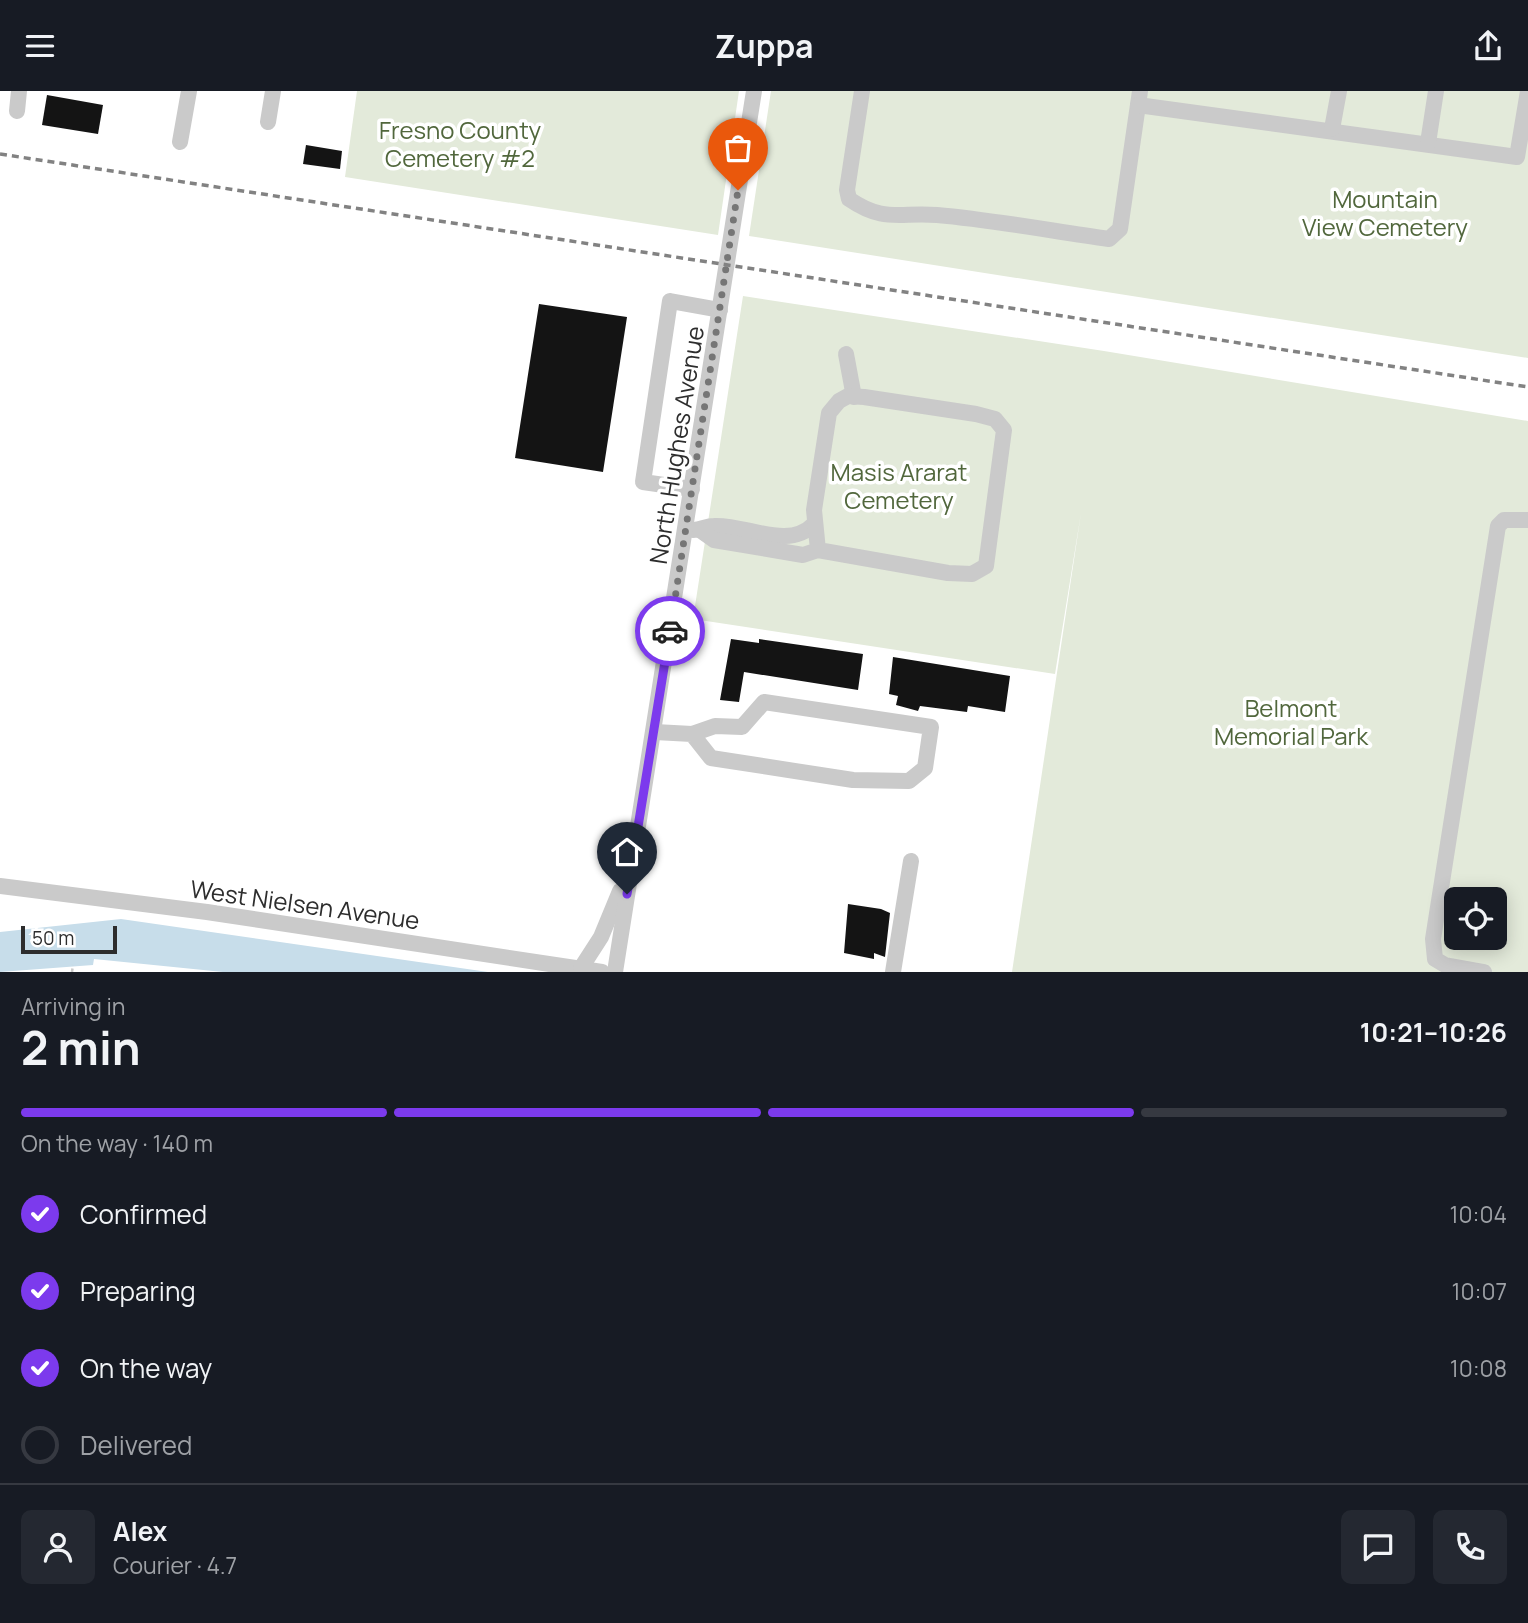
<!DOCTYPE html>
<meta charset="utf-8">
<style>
:root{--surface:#171b24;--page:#242831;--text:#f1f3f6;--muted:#9ea1a6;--line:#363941;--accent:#7c3aed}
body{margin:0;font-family:Manrope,sans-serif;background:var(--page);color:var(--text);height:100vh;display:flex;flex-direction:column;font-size:26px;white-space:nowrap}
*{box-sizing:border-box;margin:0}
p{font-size:23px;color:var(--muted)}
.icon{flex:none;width:38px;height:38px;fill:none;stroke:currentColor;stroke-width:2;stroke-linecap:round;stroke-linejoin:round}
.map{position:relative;height:881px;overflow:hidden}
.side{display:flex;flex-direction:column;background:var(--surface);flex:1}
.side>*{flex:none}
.tools{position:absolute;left:1444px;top:796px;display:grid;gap:14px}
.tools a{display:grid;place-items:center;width:63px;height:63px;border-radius:10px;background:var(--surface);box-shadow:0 4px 18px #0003;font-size:35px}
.scale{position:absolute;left:21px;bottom:18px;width:96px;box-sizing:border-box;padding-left:7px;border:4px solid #2d2d2d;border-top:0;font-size:19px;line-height:24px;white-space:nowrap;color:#2d2d2d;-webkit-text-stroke:5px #fff;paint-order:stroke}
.pin{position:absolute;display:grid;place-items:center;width:60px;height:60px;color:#fff;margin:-72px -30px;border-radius:50% 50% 50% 0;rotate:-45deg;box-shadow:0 0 7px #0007}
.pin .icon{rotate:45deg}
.courier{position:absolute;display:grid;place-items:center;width:70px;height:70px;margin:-35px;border:5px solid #7c3aed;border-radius:50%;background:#fff;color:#222;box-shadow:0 2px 9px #0007}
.head em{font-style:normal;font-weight:700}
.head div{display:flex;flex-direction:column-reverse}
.head{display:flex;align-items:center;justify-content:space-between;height:119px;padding:0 21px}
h1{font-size:46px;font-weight:700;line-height:52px}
.bar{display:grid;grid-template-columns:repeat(4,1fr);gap:10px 7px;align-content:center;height:84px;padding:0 21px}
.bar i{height:9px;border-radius:5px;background:var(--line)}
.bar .active{background:var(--accent)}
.bar p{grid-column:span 4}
.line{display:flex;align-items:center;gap:18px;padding:0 21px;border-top:2px solid var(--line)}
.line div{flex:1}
.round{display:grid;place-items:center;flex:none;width:74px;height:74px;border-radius:10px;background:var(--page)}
ol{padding:0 21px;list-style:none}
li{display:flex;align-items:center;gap:21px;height:77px}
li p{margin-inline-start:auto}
li .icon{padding:7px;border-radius:50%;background:var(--accent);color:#fff;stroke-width:4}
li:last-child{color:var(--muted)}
li i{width:38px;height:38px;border:4px solid var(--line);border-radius:50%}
header{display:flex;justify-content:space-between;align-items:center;height:91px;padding:0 21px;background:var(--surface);font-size:32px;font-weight:700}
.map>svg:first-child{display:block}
.green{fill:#e3eada;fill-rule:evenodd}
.water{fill:#c7ddea}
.building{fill:#141414}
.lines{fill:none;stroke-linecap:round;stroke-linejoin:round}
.path{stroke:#cacaca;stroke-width:2.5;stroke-dasharray:3.5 3.5;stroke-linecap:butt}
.minor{stroke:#cacaca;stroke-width:16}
.rail{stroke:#828282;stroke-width:3.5;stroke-dasharray:7 5;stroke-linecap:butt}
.done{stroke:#767676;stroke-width:7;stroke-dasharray:0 12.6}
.route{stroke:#7c3aed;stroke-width:9}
.labels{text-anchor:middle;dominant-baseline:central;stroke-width:7;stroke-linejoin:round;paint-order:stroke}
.park-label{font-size:24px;fill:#51673c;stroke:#fff}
.street-label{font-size:24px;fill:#2d2d2d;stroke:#fff}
</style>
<header><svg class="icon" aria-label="menu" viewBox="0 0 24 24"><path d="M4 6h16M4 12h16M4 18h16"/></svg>Zuppa<svg class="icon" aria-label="share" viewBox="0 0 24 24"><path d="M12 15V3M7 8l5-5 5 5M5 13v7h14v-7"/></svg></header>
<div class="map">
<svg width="1528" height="881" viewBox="0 0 1528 881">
<rect width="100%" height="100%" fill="#fff"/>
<g class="green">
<polygon points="357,0 739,0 718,144 345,86"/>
<polygon points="771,0 1528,0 1528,267 749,145"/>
<path d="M743,205L1104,260L1528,330V881H1012L1081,422L1055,583L693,528ZM1456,808H1494V847H1456Z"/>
</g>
<polygon class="water" points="121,828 488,881 223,881 94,868 93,874 0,881 0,841"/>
<g class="building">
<polygon points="47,4 103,14 98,43 42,34"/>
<polygon points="306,54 342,60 340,78 303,73"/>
<polygon points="539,213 627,226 603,381 515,367"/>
<polygon points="731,548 759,552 759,548 863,563 858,599 744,581 739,611 720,609"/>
<polygon points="893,566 1010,585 1005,621 968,615 967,621 920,615 918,620 896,614 898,605 889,603"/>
<polygon points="848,813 881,818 890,822 885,866 874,862 874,868 844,862"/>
</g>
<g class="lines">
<polyline class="path" points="72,881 73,874"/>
<g class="minor">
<path d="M862,0L847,99L849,108C884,132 899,121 937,124C994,129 1052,140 1109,148L1120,138L1140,0"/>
<polyline points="1138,14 1517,66 1528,0"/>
<polyline points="17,20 19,0"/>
<polyline points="268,31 273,0"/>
<polyline points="1332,38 1339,0"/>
<polyline points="180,51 189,0"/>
<polyline points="1428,52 1436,0"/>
<polyline points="846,263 854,306"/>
<polyline points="692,398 643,391 670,210 720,219"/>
<path d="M693,439C701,439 706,435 714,435C746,433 788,460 814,433"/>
<polyline points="700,439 714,449 803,464 818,459 948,482 972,483 986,475 1004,339 995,328 976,323 864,306 848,305 839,310 829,322 814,419 818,459"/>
<polyline points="655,641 692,643 715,635 742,636 764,611 931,636 925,677 909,690 853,689 711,667 692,643"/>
<polyline points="0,795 207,821 602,881"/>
<polyline points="581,877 601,846 620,800"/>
<polyline points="615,881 754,0"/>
<polyline points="893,881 911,770"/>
<polyline points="1484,881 1445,874 1435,868 1433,848 1498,435 1504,429 1528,429"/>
</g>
<polyline class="rail" points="0,63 1528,296"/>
</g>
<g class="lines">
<polyline class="done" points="670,540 738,99"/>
<polyline class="route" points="627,803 670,540"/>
</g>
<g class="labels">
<g class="park-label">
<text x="460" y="38">Fresno County<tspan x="460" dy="28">Cemetery #2</tspan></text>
<text x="1385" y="107">Mountain<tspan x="1385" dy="28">View Cemetery</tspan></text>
<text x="899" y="380">Masis Ararat<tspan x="899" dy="28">Cemetery</tspan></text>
<text x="1291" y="616">Belmont<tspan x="1291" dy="28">Memorial Park</tspan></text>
</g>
<g class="street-label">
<text transform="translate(676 354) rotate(-81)">North Hughes Avenue</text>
<text transform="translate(305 813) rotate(8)">West Nielsen Avenue</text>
</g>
</g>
</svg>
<div class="tools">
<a><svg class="icon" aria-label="locate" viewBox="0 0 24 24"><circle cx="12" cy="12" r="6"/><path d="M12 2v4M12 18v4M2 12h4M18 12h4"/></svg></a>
</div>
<div class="scale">50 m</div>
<div class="pin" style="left:738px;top:99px;background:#ea580c"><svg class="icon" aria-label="bag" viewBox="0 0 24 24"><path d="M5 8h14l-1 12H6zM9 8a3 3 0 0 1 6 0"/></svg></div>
<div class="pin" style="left:627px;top:803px;background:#1f2937"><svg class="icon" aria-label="home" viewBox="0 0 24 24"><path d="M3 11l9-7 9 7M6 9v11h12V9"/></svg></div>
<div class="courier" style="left:670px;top:540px"><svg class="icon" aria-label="car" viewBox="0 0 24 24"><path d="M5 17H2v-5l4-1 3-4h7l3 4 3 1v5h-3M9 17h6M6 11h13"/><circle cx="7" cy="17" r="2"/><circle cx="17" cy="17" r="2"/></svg></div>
</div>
<section class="side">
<div class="head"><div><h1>2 min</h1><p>Arriving in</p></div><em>10:21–10:26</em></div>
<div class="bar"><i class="active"></i><i class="active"></i><i class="active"></i><i></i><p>On the way · 140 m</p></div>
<ol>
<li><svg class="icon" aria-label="check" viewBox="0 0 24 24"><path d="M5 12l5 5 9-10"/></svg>Confirmed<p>10:04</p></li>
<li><svg class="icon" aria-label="check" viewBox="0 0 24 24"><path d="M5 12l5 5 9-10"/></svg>Preparing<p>10:07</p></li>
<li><svg class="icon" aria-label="check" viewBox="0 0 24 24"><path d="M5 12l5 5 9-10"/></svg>On the way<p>10:08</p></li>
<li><i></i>Delivered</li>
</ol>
<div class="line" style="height:126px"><a class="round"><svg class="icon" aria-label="person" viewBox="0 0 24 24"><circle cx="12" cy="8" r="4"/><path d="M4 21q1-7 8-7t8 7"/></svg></a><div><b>Alex</b><p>Courier · 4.7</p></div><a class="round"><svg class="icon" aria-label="chat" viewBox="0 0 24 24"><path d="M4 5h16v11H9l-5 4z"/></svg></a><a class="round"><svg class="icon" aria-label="phone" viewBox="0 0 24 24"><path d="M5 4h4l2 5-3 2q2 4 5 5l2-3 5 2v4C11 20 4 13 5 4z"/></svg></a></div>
</section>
